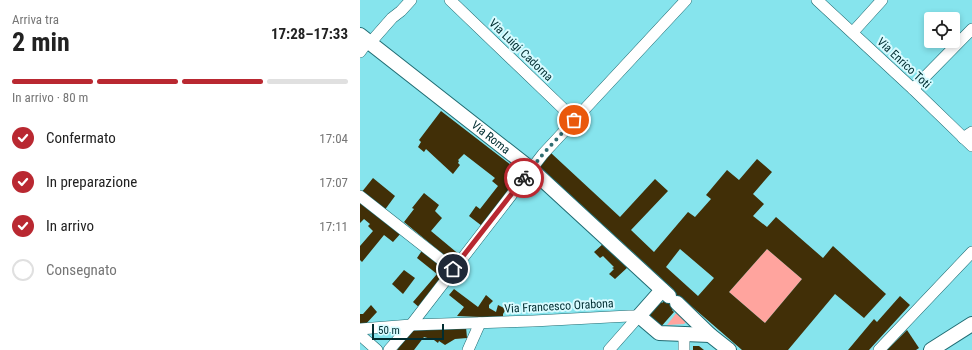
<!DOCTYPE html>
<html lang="it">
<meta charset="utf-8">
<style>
:root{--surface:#fff;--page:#f2f2f2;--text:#222;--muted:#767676;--line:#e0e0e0;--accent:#b92831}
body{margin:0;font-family:"Roboto Condensed",sans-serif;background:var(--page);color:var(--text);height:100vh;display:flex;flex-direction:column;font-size:15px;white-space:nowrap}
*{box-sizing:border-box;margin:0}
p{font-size:13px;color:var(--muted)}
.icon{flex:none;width:22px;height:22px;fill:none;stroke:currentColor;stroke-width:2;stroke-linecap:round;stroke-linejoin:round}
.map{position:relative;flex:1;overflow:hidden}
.panel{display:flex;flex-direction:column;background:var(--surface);width:360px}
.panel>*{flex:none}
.fabs{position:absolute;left:564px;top:12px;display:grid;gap:8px}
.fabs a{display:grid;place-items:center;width:36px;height:36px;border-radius:4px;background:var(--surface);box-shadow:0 2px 6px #0003;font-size:20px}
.scale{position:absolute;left:12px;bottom:10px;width:72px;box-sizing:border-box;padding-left:4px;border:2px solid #012d31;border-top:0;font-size:11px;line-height:14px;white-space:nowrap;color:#012d31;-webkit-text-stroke:3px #d8fbff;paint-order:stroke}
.pin{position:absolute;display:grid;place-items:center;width:34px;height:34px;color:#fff;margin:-17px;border:2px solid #fff;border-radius:50%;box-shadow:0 1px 4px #0007}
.courier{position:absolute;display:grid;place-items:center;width:40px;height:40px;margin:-20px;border:3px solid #b92831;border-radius:50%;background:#fff;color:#222;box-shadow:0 1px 5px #0007}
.overview em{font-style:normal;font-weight:700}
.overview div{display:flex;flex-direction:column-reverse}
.overview{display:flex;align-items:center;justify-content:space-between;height:68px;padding:0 12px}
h1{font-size:26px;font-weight:700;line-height:30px}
.bar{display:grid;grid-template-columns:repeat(4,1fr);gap:6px 4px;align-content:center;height:48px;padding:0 12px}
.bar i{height:5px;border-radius:3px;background:var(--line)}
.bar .selected{background:var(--accent)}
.bar p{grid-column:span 4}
ol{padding:0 12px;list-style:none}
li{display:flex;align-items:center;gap:12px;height:44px}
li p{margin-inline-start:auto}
li .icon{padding:4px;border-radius:50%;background:var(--accent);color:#fff;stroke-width:4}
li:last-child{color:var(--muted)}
li i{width:22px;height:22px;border:2px solid var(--line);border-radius:50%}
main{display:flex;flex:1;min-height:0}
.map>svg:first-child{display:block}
.green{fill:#ffa49e}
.building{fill:#412f07;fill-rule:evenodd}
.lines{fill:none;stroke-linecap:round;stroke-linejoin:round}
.minor-casing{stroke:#1f6b72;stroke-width:12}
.tertiary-casing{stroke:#1f6b72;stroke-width:16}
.minor{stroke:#fff;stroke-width:11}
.tertiary{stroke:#fff;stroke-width:14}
.done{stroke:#306d73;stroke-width:4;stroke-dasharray:0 7.2}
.route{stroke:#b92831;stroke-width:5}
.labels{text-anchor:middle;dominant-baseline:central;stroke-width:4;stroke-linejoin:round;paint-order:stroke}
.street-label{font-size:12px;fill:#012d31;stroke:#d8fbff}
</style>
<main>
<section class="panel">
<div class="overview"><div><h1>2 min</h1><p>Arriva tra</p></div><em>17:28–17:33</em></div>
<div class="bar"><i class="selected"></i><i class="selected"></i><i class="selected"></i><i></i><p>In arrivo · 80 m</p></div>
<ol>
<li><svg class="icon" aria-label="check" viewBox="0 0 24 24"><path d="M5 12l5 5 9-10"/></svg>Confermato<p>17:04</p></li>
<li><svg class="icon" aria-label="check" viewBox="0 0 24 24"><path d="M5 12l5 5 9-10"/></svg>In preparazione<p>17:07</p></li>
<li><svg class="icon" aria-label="check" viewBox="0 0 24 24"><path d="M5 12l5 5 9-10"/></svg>In arrivo<p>17:11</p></li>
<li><i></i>Consegnato</li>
</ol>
</section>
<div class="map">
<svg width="612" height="350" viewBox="0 0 612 350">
<rect width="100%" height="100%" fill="#86e4ed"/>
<g class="green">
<polygon points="407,249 442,279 405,323 369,292"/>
<polygon points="317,312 327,321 324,324 307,325"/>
</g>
<g class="building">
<polygon points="81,111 164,175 122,226 109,216 116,206 120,209 138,186 132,181 135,178 104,154 98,160 99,161 98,163 100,165 93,174 66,149 64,152 58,147 61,142 59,140"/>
<path d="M191,153L260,217L295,179L308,191L271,230L294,252L328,212L335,217L351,199L346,195L367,170L379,180L397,159L412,172L393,194L404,204L393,216L407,227L416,217L463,258L473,246L526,294L504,318L475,294L428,350H382L322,298L312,310L314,312L299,329L284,316L299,300L302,303L314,290L179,166ZM320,249L354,278L338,296L306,267ZM407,249L442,279L405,323L369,292Z"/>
<polygon points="13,178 35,196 24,211 1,193"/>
<polygon points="64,193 79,205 75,211 82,218 71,231 101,256 95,264 44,222 54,209 52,208"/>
<polygon points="0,197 42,232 33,242 24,235 2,262 0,260 0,246 13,231 8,226 10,224 4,219 0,223"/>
<polygon points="244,243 268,267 255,279 249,274 254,269 252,268 254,267 243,256 240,258 234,252"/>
<polygon points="63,249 91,270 61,309 53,302 77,274 57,258"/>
<polygon points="44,270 55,278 43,294 32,284"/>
<polygon points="94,289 118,307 126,295 133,301 129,305 129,308 136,312 138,305 146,309 143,314 143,318 97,316 104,307 89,295"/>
<polygon points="540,296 550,305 509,350 488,350 514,319 517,322"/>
<polygon points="11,305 17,312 4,326 0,326 0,314 3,314"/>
<polygon points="106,327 107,338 95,339 85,345 79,341 78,343 74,340 64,337 54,350 37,350 54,328"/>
<polygon points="547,330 559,348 556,350 527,350"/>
<polygon points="333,346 339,346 344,350 333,350"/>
</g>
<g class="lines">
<g class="minor-casing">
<g id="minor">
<polyline points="90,0 214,119"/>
<polyline points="457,0 553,89 612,146"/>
<polyline points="493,32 522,0"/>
<polyline points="10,43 32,18 41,11 51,0"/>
<polyline points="0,52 8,41"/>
<polyline points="553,89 612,29"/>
<polyline points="603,138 612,132"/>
<polyline points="0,196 93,269"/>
<polyline points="0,329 51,325 173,321 269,316 279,316"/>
<polyline points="0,335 17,350"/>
<polyline points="29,350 51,325 183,154 326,0"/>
<polyline points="108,350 120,323"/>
<polyline points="249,350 279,316"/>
<polyline points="324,350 324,334"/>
<polyline points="519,350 612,252"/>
</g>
</g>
<g class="tertiary-casing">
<g id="tertiary">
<path id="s1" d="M0,35L171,169L309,296"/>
<polyline points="302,290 279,316 299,333 350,335"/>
<polyline points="317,303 350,335 369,350"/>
<polyline points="571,350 612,324"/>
</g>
</g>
<use href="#minor" class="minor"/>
<use href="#tertiary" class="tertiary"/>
</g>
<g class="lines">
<polyline class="done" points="164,178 183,154 214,120"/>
<polyline class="route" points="93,269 164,178"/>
</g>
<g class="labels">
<g class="street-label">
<text transform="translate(161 50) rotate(44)">Via Luigi Cadorna</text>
<text transform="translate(544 63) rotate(43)">Via Enrico Toti</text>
<text stroke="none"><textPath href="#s1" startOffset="166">Via Roma</textPath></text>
<text transform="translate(199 306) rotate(-3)">Via Francesco Orabona</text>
</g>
</g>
</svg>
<div class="fabs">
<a><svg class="icon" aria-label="locate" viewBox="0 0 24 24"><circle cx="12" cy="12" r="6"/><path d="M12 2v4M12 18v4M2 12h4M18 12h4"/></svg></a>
</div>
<div class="scale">50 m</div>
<div class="pin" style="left:214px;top:120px;background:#ea580c"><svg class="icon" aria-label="bag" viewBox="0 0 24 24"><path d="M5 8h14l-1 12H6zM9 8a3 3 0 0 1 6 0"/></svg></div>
<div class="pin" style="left:93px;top:269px;background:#1f2937"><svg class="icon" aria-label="home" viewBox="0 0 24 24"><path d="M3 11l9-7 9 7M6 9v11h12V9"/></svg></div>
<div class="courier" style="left:164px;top:178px"><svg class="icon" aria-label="bike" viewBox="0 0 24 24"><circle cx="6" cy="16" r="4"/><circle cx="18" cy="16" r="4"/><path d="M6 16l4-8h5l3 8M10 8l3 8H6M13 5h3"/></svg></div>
</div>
</main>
